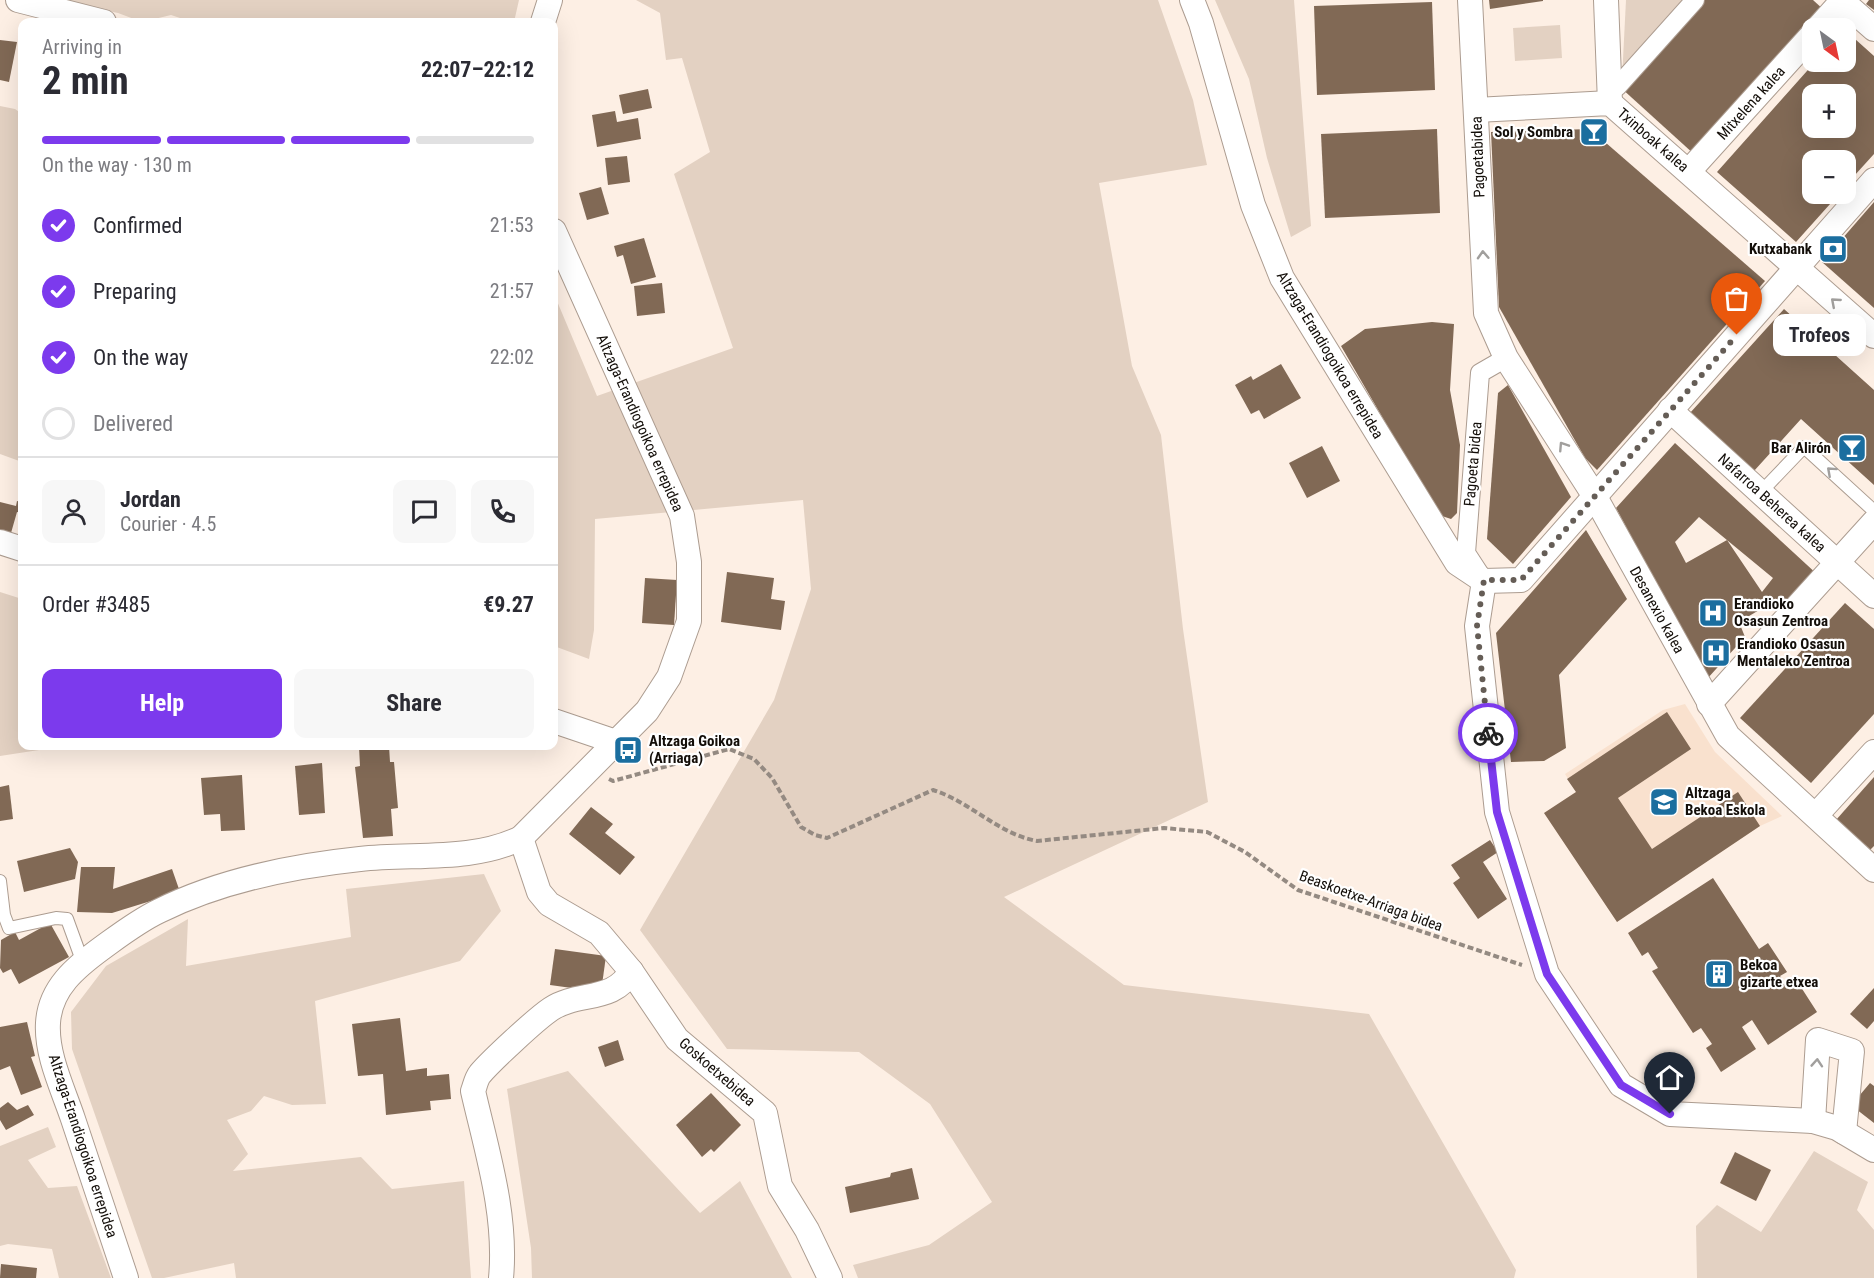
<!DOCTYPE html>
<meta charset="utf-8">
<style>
:root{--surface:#fff;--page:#f7f7f7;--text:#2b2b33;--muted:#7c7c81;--line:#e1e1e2;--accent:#7c3aed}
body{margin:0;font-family:"Roboto Condensed",sans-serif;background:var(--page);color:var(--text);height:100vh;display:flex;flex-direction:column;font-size:22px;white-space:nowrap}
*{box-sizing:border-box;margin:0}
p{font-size:20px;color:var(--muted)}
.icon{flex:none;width:33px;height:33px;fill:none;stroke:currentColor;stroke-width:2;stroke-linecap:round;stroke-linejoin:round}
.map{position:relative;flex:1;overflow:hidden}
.sheet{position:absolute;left:18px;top:18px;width:540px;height:732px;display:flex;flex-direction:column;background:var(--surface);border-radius:12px;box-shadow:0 6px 24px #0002}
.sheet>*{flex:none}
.needle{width:39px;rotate:147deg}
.controls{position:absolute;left:1802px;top:18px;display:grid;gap:12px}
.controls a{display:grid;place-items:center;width:54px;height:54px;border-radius:12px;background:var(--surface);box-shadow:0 6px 24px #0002;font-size:30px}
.pin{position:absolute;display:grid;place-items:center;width:51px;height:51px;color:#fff;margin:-62px -26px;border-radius:50% 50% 50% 0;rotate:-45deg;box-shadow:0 0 6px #0007}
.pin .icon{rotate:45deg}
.courier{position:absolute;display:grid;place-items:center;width:60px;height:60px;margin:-30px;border:4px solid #7c3aed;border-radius:50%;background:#fff;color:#222;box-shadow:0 2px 8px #0007}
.bubble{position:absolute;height:42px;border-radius:12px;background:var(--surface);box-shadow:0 6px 24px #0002;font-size:20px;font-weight:700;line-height:42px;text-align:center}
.headline em{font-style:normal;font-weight:700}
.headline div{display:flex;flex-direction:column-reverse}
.headline{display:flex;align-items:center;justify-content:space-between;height:102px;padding:0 24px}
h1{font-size:39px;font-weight:700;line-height:45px}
.bar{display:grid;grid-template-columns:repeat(4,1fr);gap:9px 6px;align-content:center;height:72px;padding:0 24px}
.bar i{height:8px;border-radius:4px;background:var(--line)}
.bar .current{background:var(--accent)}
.bar p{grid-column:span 4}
.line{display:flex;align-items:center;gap:15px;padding:0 24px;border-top:2px solid var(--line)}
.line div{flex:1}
.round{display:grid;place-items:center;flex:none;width:63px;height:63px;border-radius:12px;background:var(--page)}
ol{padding:0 24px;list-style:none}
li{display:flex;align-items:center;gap:18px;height:66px}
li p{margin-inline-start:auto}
li .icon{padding:6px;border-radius:50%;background:var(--accent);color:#fff;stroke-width:4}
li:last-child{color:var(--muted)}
li i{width:33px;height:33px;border:3px solid var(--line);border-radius:50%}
.button{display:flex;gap:12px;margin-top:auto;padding:12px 24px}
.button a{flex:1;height:69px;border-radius:12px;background:var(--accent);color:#fff;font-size:24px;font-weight:700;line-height:69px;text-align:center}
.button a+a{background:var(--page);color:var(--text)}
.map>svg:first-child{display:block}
.built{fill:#f9e1ce}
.green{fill:#e3d1c2}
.building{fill:#816955;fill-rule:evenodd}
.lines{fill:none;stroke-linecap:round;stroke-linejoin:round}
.service-casing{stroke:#ac9c90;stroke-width:14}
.pedestrian-casing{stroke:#ac9c90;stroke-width:20}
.minor-casing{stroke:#ac9c90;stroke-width:26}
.path{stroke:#948a82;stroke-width:4;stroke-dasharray:6 3;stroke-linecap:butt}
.service{stroke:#fff;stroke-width:12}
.pedestrian{stroke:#fff;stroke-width:18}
.minor{stroke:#fff;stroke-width:24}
.oneway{stroke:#a19f9d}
.done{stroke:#655d56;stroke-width:6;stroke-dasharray:0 10.8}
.route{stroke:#7c3aed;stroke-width:8}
.labels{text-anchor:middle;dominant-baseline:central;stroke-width:4.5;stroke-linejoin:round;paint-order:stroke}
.street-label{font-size:15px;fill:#130e09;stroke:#fff}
.poi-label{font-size:15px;font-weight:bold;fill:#130e09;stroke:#fff;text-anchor:start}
</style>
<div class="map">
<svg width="1874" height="1278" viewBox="0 0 1874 1278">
<rect width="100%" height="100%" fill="#fdefe4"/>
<polygon class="built" points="1685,704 1715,752 1782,816 1760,826 1617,922 1544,813 1576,792 1565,774 1663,710"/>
<g class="green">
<polygon points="52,0 519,0 514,22 192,22 171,15 142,22 118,13"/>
<polygon points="636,0 1158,0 1193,100 1207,165 1099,183 1132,366 1161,435 1183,629 1208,802 1004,897 1124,985 1369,1014 1516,1270 1514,1278 858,1278 853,1265 929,1245 992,1202 930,1104 859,1052 727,1049 640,930 774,700 811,589 803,500 595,519 594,630 589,659 554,646 554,294 597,396 733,348 674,174 710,152 682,58 666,60 660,13"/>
<polygon points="1215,0 1294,0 1311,226 1291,237 1267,158 1249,79"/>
<polygon points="1626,0 1692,0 1622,79"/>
<polygon points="1560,25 1562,58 1515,61 1513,28"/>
<polygon points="0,106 15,109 22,114 22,462 0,454"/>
<polygon points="0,592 22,599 22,746 65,746 0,756"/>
<polygon points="484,874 501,911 460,961 315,1001 326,1104 292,1105 264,1096 251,1111 227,1120 248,1154 233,1171 361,1157 392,1189 464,1181 471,1278 236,1278 234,1263 164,1278 152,1278 72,1049 71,1012 106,966 188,919 186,966 351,937 346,889"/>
<polygon points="568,1071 700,1213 740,1181 792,1278 532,1278 531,1248 507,1089"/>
<polygon points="48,1127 56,1147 28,1160 48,1188 77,1186 111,1278 59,1278 52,1249 8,1244 0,1246 0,1146"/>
<polygon points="1814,1151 1868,1182 1857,1210 1874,1230 1874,1278 1697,1278 1696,1226 1717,1205 1761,1232"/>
</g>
<g class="building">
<polygon points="1489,0 1543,0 1543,1 1490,9"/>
<polygon points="1698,0 1813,0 1825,11 1695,155 1620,87"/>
<polygon points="1869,0 1874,0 1874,10 1866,4"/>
<polygon points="1432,2 1435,90 1317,95 1314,6"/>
<path d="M1845,30L1874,56V154L1845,186V160H1812V194H1839L1796,242L1717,172L1815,62H1845ZM1812,94H1845V128H1812Z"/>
<polygon points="0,40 17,42 9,82 0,80"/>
<polygon points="648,89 652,108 623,114 619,95"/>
<polygon points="615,111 617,122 638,118 641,139 597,147 592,115"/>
<polygon points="1437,129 1440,213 1325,218 1321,134"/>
<polygon points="1590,129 1765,281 1597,470 1585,458 1499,307 1491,132"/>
<polygon points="627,156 630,182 608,185 605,158"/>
<polygon points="601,187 609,214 587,220 579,193"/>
<polygon points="1874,202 1874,308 1822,262"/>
<polygon points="644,238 656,277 631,284 623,255 617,257 614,246"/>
<polygon points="662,283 665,313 637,316 634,286"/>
<polygon points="1784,309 1874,390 1874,485 1801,419 1754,471 1690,413"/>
<polygon points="1432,322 1454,324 1450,390 1460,445 1457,513 1451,519 1439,515 1341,346 1365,329"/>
<polygon points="1281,364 1301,398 1264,419 1259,410 1251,414 1235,385 1251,376 1253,380"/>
<polygon points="1508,385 1571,497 1513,564 1487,539 1498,393"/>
<path d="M1675,443L1819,576L1785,615L1771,603L1739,622L1745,637L1707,679L1616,508ZM1699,517L1773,578L1762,592L1727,540L1686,563L1675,542Z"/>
<polygon points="1322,446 1340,481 1307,498 1289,463"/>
<polygon points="17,501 22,502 22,513 17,512 11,533 0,530 0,502 16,506"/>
<polygon points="1586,530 1627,599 1559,675 1566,748 1544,761 1511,762 1496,633"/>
<polygon points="727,572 774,578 771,599 785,601 781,630 721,622"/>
<polygon points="645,578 677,580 674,625 642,623"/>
<polygon points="1845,603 1874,629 1874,714 1811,783 1740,718"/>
<polygon points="1667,712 1691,749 1618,798 1652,849 1738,792 1760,826 1617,922 1544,813 1576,792 1567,779"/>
<polygon points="389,746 390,762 394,762 398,808 391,809 393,836 363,838 355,767 360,766 359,747"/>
<polygon points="322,763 325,813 299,815 295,766"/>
<polygon points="242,775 245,830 221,831 220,814 204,815 201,778"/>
<polygon points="1874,777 1874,846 1870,850 1836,820"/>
<polygon points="9,785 13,819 0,821 0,787"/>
<polygon points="591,807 613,824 605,833 635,857 620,875 569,834"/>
<polygon points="1490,840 1498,852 1483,862 1507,899 1478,919 1453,883 1460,878 1451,865"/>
<polygon points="70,848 78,862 75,879 24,892 17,861"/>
<polygon points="81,867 115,867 113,889 172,869 180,892 112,913 77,912"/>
<polygon points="1713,878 1759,949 1768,943 1787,972 1780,976 1788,987 1797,981 1817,1012 1768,1045 1752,1020 1742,1027 1756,1049 1721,1072 1706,1048 1712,1044 1701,1028 1693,1033 1652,971 1658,968 1648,952 1642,956 1628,933"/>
<polygon points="50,923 69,957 19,984 11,969 3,973 0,968 1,940 15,932 19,940"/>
<polygon points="555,949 606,956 601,992 550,985"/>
<polygon points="1874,988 1874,1021 1867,1029 1850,1014"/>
<polygon points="400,1018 406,1071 427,1068 427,1076 449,1074 451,1099 430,1101 431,1110 386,1115 383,1074 358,1076 352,1024"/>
<polygon points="27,1022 35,1056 31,1057 42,1087 21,1095 10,1066 0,1070 0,1027"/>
<polygon points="618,1040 624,1060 605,1067 598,1047"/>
<polygon points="1870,1083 1874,1086 1874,1123 1856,1109 1859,1106 1854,1102"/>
<polygon points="711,1093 741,1125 714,1152 711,1149 702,1157 676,1125"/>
<polygon points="8,1102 17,1110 28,1105 34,1115 6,1130 0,1120 0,1108"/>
<polygon points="1735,1152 1771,1170 1756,1201 1720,1183"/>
<polygon points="912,1168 919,1199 850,1213 845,1187 890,1177 891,1173"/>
<polygon points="1,1264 37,1268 36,1278 0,1278"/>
</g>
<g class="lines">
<g class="service-casing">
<g id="service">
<polyline points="1761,492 1804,447 1874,511"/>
<polyline points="0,881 4,915 9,928 56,918 67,919 83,963"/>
</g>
</g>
<g class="pedestrian-casing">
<g id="pedestrian">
<polyline points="1617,87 1695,0"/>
<polyline points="1481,576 1466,553 1480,373 1506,358"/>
</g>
</g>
<g class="minor-casing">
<g id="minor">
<polyline points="18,0 104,22"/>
<polyline points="1192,0 1201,23 1253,205 1282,278 1457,563 1484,581"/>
<polyline points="1470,0 1486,313 1506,358 1594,495 1728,736 1874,870"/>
<polyline points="1606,0 1610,103"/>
<polyline points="1841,0 1874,29"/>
<polyline points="543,22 550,0"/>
<polyline points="1818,28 1843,0"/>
<polyline points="1476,110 1610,103 1874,336"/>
<polyline points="1689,171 1812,35"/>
<polyline points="1670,410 1874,596"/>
<polyline points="0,542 22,549"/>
<polyline points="1484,581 1477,626 1497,812 1547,974 1621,1085 1670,1114 1813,1121 1837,1128 1874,1150"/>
<polyline points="1484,581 1521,580 1874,180"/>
<polyline points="1709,704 1874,522"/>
<polyline points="554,721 616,742"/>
<polyline points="1816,815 1874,752"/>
<polyline points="521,838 539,892 549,904 599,933 631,971 677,1039 765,1113 780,1186 807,1230 830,1278"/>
<polyline points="1813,1121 1818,1040 1852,1051 1844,1132"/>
<path d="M126,1278C108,1225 91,1172 73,1119C63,1089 46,1055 48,1023C50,988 76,967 102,948C120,935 138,921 159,911C219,881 293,866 360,859C414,853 471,862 521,838L647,711L669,677L689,621V562L682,516L554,231"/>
<path d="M501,1278C507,1215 487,1152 473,1091C475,1086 476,1079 480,1074C491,1061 536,1019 551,1009C578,991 614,1003 631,971"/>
</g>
</g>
<path class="path" d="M609,779L613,781L729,749L754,759L772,778L801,827L815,835L827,838L933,790C971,802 998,834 1037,841L1164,828L1207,832L1245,852L1298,890L1522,965"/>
<use href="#service" class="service"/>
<use href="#pedestrian" class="pedestrian"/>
<use href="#minor" class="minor"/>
</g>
<defs><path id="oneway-chevron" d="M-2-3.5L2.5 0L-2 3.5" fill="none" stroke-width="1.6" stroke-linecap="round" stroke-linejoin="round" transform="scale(1.5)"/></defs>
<g class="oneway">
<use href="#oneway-chevron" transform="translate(1483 255) rotate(-93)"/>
<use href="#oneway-chevron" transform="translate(1835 302) rotate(-139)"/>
<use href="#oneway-chevron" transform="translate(1563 446) rotate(-123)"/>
<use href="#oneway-chevron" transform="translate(1831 471) rotate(-138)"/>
<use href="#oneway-chevron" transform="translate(1817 1063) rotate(-86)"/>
</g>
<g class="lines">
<polyline class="done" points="1488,733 1477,626 1484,580 1521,580 1737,335"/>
<polyline class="route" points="1488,733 1497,812 1547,974 1621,1085 1670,1114"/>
</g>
<defs>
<g id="bar-square" transform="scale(1.5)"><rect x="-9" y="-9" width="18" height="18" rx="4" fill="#1b6e9f" stroke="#fff"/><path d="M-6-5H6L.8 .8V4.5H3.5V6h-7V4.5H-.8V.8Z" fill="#fff"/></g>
<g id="bank-square" transform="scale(1.5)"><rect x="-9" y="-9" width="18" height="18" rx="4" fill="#1b6e9f" stroke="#fff"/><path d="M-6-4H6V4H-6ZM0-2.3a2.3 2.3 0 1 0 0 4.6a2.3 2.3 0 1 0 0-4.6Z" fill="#fff"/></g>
<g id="hospital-square" transform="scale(1.5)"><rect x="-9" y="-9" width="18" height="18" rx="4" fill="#1b6e9f" stroke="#fff"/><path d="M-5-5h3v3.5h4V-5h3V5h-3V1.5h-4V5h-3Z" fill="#fff"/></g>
<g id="bus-square" transform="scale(1.5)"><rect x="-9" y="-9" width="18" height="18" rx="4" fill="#1b6e9f" stroke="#fff"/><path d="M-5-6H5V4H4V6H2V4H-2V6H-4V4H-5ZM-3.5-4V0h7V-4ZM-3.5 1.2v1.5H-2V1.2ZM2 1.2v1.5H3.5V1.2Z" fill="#fff"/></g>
<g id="school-square" transform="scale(1.5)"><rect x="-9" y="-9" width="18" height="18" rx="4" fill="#1b6e9f" stroke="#fff"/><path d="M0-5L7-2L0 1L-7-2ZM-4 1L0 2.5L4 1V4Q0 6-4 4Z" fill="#fff"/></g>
<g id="building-square" transform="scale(1.5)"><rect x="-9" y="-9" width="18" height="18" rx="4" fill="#1b6e9f" stroke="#fff"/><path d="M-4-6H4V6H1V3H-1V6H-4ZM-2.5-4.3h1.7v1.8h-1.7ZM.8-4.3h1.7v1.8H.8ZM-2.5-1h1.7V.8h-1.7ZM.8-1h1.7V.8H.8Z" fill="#fff"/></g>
</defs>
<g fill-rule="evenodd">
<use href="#bar-square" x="1594" y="132"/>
<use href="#bank-square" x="1833" y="249"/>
<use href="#bar-square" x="1852" y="448"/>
<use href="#hospital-square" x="1713" y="613"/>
<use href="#hospital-square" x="1716" y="653"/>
<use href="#bus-square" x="628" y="750"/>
<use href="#school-square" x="1664" y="802"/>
<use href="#building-square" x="1719" y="974"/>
</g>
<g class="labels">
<g class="street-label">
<text transform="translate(1751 103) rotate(-48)">Mitxelena kalea</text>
<text transform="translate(1653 140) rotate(41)">Txinboak kalea</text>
<text transform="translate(1478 157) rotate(-92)">Pagoetabidea</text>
<text transform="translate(1330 355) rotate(59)">Altzaga-Erandiogoikoa errepidea</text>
<text transform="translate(640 423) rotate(66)">Altzaga-Erandiogoikoa errepidea</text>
<text transform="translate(1473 464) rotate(-85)">Pagoeta bidea</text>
<text transform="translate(1772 503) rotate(42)">Nafarroa Beherea kalea</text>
<text transform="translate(1657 610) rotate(61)">Desanexio kalea</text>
<text transform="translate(1371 901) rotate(20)">Beaskoetxe-Arriaga bidea</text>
<text transform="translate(717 1072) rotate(41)">Goskoetxebidea</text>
<text transform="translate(83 1146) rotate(72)">Altzaga-Erandiogoikoa errepidea</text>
</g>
<g class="poi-label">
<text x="1573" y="132" text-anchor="end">Sol y Sombra</text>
<text x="1812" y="249" text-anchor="end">Kutxabank</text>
<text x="1831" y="448" text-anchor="end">Bar Alirón</text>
<text x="1734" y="604">Erandioko<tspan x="1734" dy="17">Osasun Zentroa</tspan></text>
<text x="1737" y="644">Erandioko Osasun<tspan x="1737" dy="17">Mentaleko Zentroa</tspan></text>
<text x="649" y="741">Altzaga Goikoa<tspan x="649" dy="17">(Arriaga)</tspan></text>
<text x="1685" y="793">Altzaga<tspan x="1685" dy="17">Bekoa Eskola</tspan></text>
<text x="1740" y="965">Bekoa<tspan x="1740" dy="17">gizarte etxea</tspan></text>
</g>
</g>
</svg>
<div class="controls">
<a><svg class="needle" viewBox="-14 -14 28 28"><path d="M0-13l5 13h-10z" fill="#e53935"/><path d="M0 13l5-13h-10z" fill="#7c7c81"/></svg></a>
<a>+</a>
<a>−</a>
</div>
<div class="pin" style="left:1737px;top:335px;background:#ea580c"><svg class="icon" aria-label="bag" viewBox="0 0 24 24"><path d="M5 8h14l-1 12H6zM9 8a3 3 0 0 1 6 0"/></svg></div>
<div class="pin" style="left:1670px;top:1114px;background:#1f2937"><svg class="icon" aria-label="home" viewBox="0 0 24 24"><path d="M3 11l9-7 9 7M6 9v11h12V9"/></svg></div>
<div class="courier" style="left:1488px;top:733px"><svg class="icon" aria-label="bike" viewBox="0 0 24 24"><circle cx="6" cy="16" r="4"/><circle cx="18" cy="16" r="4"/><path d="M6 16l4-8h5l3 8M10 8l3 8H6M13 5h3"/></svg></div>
<div class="bubble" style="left:1773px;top:314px;width:93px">Trofeos</div>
<section class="sheet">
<div class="headline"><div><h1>2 min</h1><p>Arriving in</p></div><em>22:07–22:12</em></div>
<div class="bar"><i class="current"></i><i class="current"></i><i class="current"></i><i></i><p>On the way · 130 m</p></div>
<ol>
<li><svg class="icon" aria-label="check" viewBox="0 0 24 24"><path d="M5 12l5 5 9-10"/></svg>Confirmed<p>21:53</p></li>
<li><svg class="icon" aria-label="check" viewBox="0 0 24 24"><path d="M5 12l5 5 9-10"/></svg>Preparing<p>21:57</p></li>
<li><svg class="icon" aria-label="check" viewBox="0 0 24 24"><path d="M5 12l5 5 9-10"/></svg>On the way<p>22:02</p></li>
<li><i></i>Delivered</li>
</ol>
<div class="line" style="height:108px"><a class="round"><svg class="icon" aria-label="person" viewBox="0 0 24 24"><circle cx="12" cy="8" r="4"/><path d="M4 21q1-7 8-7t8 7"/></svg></a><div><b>Jordan</b><p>Courier · 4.5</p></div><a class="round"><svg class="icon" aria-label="chat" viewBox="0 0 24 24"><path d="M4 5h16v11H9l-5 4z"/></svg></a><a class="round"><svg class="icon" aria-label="phone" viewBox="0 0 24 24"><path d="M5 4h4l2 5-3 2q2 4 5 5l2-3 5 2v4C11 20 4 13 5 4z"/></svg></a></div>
<div class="line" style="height:78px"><div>Order #3485</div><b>€9.27</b></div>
<div class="button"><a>Help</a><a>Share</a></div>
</section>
</div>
